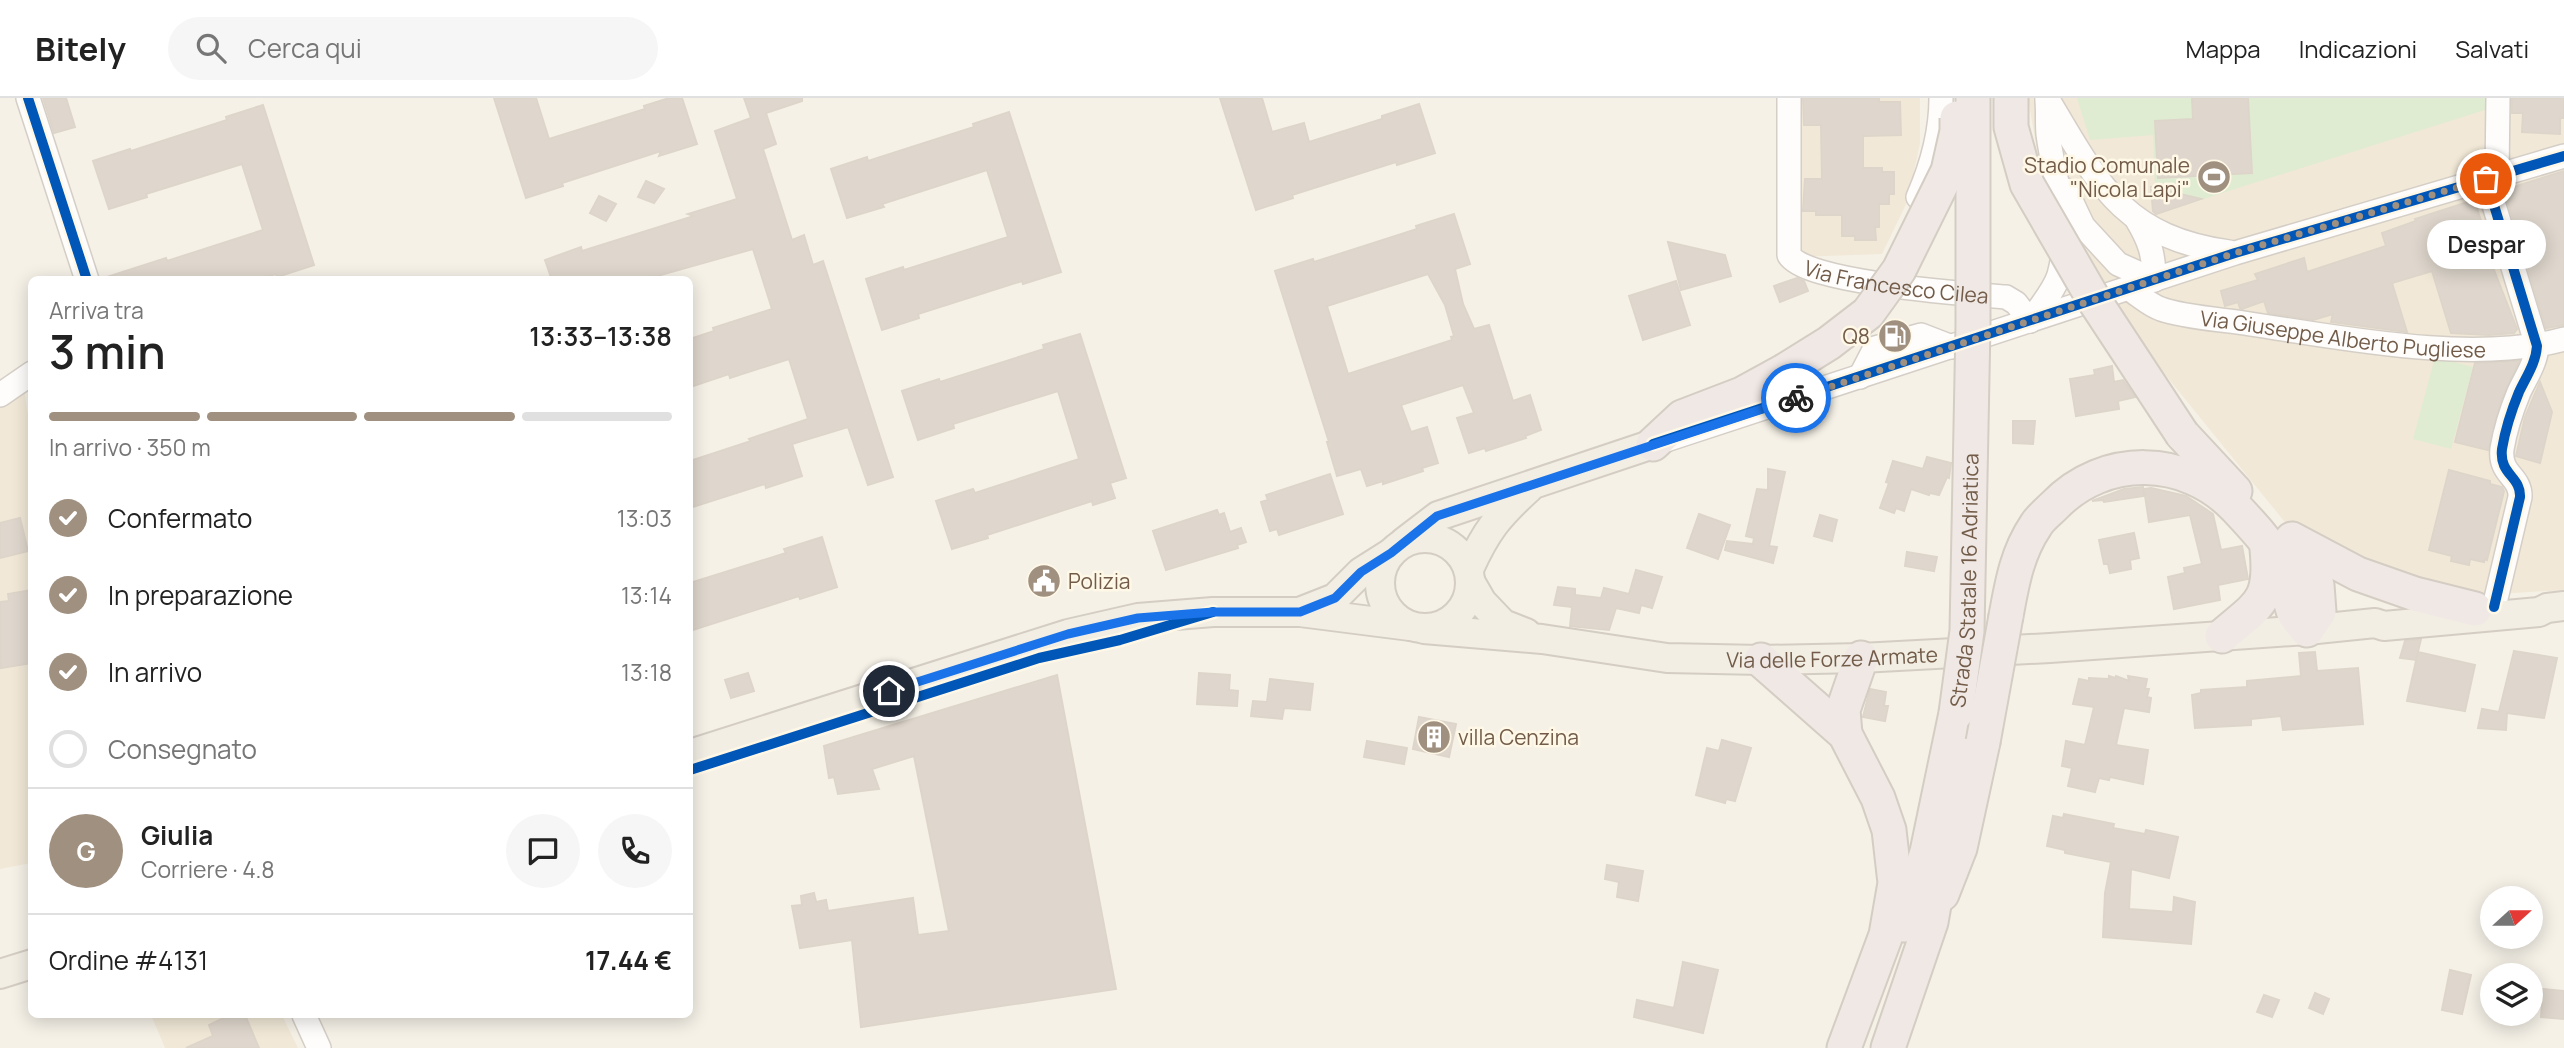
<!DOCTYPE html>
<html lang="it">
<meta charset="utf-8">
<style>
:root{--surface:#fff;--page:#f6f6f6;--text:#222;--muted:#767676;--line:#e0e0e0;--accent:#a09080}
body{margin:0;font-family:Manrope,sans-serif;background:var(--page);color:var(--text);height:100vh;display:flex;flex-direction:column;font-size:26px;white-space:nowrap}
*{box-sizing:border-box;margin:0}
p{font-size:23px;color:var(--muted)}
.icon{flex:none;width:38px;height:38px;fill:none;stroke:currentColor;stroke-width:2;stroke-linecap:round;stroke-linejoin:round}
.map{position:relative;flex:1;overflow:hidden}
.side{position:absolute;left:28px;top:178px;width:665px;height:742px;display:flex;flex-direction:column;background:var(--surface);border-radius:10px;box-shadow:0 4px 18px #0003}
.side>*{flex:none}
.needle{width:46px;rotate:69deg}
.controls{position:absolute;left:2480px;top:788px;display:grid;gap:14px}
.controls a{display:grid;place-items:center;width:63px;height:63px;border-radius:50%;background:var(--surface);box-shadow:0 4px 18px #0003;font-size:35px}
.pin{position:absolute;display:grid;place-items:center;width:60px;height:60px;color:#fff;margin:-30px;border:4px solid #fff;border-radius:50%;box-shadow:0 2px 7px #0007}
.courier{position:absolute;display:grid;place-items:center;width:70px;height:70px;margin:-35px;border:5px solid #1a73e8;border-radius:50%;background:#fff;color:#222;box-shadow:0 2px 9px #0007}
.bubble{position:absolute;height:49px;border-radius:24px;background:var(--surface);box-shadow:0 4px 18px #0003;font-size:23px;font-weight:600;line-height:49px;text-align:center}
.summary em{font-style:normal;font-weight:600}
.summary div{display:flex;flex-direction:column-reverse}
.summary{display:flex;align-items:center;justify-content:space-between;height:119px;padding:0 21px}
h1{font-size:46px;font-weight:600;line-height:52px}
.bar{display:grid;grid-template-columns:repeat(4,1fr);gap:10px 7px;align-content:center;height:84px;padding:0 21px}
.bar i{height:9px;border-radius:5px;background:var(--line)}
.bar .current{background:var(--accent)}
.bar p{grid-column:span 4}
.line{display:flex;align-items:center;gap:18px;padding:0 21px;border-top:2px solid var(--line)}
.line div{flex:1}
.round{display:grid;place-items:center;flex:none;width:74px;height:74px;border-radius:37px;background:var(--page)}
ol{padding:0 21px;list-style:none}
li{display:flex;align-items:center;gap:21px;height:77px}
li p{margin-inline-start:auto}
li .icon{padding:7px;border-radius:50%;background:var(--accent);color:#fff;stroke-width:4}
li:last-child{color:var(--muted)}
li i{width:38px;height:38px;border:4px solid var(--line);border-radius:50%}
header{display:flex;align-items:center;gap:42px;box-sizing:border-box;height:98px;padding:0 35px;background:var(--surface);border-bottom:2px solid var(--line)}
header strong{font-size:33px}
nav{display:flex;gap:38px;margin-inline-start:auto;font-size:24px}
.search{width:490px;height:63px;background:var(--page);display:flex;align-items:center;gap:18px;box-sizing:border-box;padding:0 24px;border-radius:38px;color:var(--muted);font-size:26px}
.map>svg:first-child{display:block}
.residential{fill:#f1e8d7}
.green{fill:#dfecd2}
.building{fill:#dfd7cd;stroke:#ded5ca;stroke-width:2;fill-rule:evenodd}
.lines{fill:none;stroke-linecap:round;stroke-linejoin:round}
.minor-casing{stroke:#d4cec6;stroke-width:26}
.major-casing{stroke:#d4cdc4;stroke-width:32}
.highway-casing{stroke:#d4cdc4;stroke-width:37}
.minor{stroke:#fefdfb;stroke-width:23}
.major{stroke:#f2eee4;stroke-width:28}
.highway{stroke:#f0e8e4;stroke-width:33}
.highway-bridge-casing{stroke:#d4cdc4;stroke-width:37;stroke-linecap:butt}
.highway-bridge{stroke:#f0e8e4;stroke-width:33}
.cycleway-casing{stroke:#fff8e7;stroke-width:15}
.cycleway{stroke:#0057b8;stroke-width:10}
.done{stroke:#a09080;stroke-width:7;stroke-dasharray:0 12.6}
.route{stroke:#1a73e8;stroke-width:9}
.labels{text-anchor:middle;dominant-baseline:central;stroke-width:5;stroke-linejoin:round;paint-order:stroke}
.poi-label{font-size:21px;fill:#725c49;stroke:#fff8e7;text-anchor:end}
.street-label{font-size:21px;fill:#725c49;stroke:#fff8e7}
</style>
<header>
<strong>Bitely</strong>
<div class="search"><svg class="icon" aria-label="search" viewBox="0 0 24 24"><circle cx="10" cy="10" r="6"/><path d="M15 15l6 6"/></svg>Cerca qui</div>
<nav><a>Mappa</a><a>Indicazioni</a><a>Salvati</a></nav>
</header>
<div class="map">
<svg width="2564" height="950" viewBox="0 0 2564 950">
<rect width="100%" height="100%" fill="#f5f1e7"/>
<g class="residential">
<polygon points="1796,0 1920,0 1920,45 1908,102 1882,156 1797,159"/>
<polygon points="2028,0 2564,0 2564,492 2399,502 2292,433 2159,269 2115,203 2039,64"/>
<polygon points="24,291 32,344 31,765 0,771 0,299"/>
<polygon points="151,917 282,917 298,950 165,950"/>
</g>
<g class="green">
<polygon points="2077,0 2488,0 2488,11 2156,116 2153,37 2090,42"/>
<polygon points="2435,259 2473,269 2451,351 2413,341"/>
</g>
<g class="building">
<polygon points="43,0 66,0 75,29 54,35"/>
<polygon points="494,0 536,0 549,41 645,11 644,8 669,0 682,0 697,46 659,58 661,53 562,85 563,88 526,100"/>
<polygon points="744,0 802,0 802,3 766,15 776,46 763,51 792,142 804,137 813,167 823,163 893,379 868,387 848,329 792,346 802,378 766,390 765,386 690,410 690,363 751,343 749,341 808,321 789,261 730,280 729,276 690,289 690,241 714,233 713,230 772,211 753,151 643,182 552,182 545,162 581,149 582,153 694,118 688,116 737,101 715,33 751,20"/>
<polygon points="1220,0 1262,0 1272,34 1304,25 1309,44 1382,21 1382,18 1419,6 1435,55 1397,67 1396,64 1292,97 1293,100 1256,112"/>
<polygon points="1803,0 1879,0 1879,4 1900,4 1901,37 1863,38 1863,70 1882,70 1882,74 1894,74 1894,96 1889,96 1889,106 1879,106 1879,129 1875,129 1876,142 1855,142 1855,138 1842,138 1842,117 1816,117 1816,113 1803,113 1805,81 1822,81 1821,27 1804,27"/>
<polygon points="2192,0 2248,0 2252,75 2158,80 2155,23 2193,21"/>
<polygon points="2512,0 2564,0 2564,20 2560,20 2560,36 2522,34 2523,15 2512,15"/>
<polygon points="263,7 314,167 277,179 276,176 256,182 107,182 107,179 166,160 167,163 263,132 242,66 146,96 147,99 109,111 93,63 130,51 131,53 227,22 226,19"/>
<polygon points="1009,14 1061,174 1023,186 1022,183 918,216 919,220 882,232 866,181 903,169 904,172 1008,139 987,72 882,106 884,109 847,120 831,71 867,59 868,63 974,29 973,26"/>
<polygon points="2564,73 2564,227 2546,230 2504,92"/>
<polygon points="646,83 664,91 654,105 638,99"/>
<polygon points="2151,89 2201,101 2156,116 2153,113"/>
<polygon points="599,98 616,106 606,123 590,115"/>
<polygon points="2474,102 2485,134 2480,136 2517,231 2514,235 2489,237 2451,235 2432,173 2392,185 2407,234 2331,224 2333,216 2313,222 2268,215 2264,203 2242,211 2240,210 2238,204 2225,208 2221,193 2258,182 2255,176 2304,160 2307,174 2386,148 2382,135 2416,123 2415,121"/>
<path d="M1454,116L1470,166L1455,171L1463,206L1474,231L1489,227L1513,303L1530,297L1541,332L1525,338L1526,340L1486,353L1485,350L1469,355L1457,320L1474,315L1463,287L1401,307L1411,334L1427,329L1438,365L1422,370L1423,373L1383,386V383L1367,388L1361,371L1337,378L1327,344H1329L1275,173L1313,161L1314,164L1417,131L1416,128ZM1428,176L1445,207L1454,238L1451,239L1452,242L1348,276L1327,208Z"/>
<polygon points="1668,144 1725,157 1731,178 1681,192"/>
<polygon points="1797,180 1804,183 1808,193 1780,204 1774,188"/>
<polygon points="1676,183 1690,227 1643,242 1629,198"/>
<polygon points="1080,236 1126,380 1110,385 1115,400 1093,407 1092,403 987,437 988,440 952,451 936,403 973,391 975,395 1079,361 1058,293 953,326 954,330 918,342 902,293 939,281 940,284 1044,251 1043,247"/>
<polygon points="2519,263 2501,303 2488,352 2455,344 2475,265"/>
<polygon points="2112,268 2114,284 2123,282 2135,299 2118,303 2119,311 2076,318 2070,281 2095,277 2094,272"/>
<polygon points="2540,284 2552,314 2540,365 2516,358 2525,319"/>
<polygon points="2013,323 2035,323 2033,346 2013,345"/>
<polygon points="1927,359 1951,365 1949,380 1947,379 1939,397 1930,395 1929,397 1911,391 1904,413 1896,410 1894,415 1880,410 1889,385 1886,384 1893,363 1923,371"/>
<polygon points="1768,371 1785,374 1769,448 1777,449 1773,465 1725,452 1727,443 1753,446 1754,440 1746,438 1757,391 1768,392"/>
<polygon points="2449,372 2490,383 2490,386 2502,389 2504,393 2487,462 2485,461 2484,464 2470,461 2469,467 2451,463 2452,458 2429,452"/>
<polygon points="1330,376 1343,416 1279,437 1277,431 1270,433 1261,404 1268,402 1266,397"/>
<polygon points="2143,389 2144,398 2104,404 2103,402 2092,403 2124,391"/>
<polygon points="2151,390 2186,398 2213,416 2221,452 2242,448 2248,481 2218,487 2220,502 2174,511 2168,479 2185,475 2184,470 2202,466 2190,417 2149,424 2144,391"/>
<polygon points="1217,412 1219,417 1224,415 1230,434 1241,430 1246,444 1237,447 1238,450 1166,472 1153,433"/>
<polygon points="1699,416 1730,427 1718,461 1687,450"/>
<polygon points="1820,417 1837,422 1832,443 1814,438"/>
<polygon points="20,420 28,453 0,460 0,425"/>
<polygon points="2134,435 2139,460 2130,462 2131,471 2110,475 2108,466 2104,466 2099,442"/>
<polygon points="822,439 837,489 800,501 799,498 690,533 690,485 786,455 784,451"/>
<polygon points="1907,454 1937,459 1934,473 1905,468"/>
<polygon points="1636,472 1662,479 1652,510 1641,507 1639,515 1616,510 1609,532 1570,528 1572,509 1554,507 1558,489 1575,491 1575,497 1601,500 1604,490 1629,496"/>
<polygon points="32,492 32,565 1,570 0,504 9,503 8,496"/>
<polygon points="2421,541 2416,562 2400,560 2405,543"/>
<polygon points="2514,553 2557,560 2544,620 2507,615 2506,632 2478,630 2482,611 2499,614"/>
<polygon points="2315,554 2317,573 2358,570 2363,626 2283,632 2281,618 2251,621 2251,627 2195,630 2192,597 2201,595 2201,592 2247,589 2247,583 2301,578 2299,555"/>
<polygon points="2418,554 2475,567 2465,613 2407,603"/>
<polygon points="748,575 754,593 731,600 725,582"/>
<polygon points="1199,575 1230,577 1229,592 1238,593 1237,608 1197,606"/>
<polygon points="1057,577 1116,891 861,929 852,842 800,850 792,808 802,807 801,798 814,795 816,804 826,802 828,813 913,800 918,837 949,833 914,658 872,671 879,691 838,696 834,679 829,680 824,648"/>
<polygon points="2109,578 2115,580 2116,578 2129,583 2128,578 2147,581 2145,591 2149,591 2147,599 2151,600 2149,614 2124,610 2116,647 2148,652 2143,686 2110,679 2109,682 2099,680 2095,694 2068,688 2072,670 2062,668 2066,643 2085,647 2094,609 2073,606 2079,581 2089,583 2089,580 2109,581"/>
<polygon points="1270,581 1313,586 1310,612 1284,610 1282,621 1251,618 1253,603 1267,604"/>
<polygon points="1870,591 1886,594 1884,608 1888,608 1885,623 1863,619"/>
<polygon points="1419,619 1456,626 1449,659 1413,651"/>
<polygon points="1722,642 1751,650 1735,703 1726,701 1725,705 1696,697 1707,650 1719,653"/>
<polygon points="1367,643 1407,650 1404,666 1364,659"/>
<polygon points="2064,716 2114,726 2113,730 2145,736 2146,732 2178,739 2169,780 2131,771 2129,811 2173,814 2174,799 2195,804 2191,846 2103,839 2105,795 2111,764 2065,755 2065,752 2047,748 2053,718 2063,720"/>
<polygon points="1607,767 1643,773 1638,803 1617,799 1619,784 1605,781"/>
<polygon points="1683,864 1718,872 1703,935 1634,919 1637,902 1674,910"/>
<polygon points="2450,872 2471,877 2462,916 2442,912"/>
<polygon points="2543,891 2564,893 2564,921 2541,919"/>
<polygon points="2315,895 2329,901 2323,916 2309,910"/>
<polygon points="2264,897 2279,902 2272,919 2257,914"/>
<polygon points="230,917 245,917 259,950 186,950 213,938 209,927"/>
</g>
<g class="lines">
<g class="minor-casing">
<g id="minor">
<polyline points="28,0 87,182"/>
<path id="s1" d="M1789,0V157C1805,185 1969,196 2006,199L2016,205L2030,223"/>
<path d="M2047,0C2097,84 2122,139 2229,154"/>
<polyline points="2497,77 2498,0"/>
<path d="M2486,81L2537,248C2536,265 2526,279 2519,294C2512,311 2505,333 2502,351C2499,377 2521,378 2520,399L2494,509"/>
<polyline points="2066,92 2083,128 2118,166 2154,182"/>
<path d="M1918,99C1932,67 1941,36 1941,0"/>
<path d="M2137,122C2150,144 2154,156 2154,182"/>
<path id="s2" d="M2129,191C2139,197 2149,207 2161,211C2182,219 2226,222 2250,226C2344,240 2473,266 2564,241"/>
<path d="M2030,223C2040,209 2054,193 2059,177C2073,125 2054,85 2048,36C2047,25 2048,14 2047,3"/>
<polyline points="1860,279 1875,250 1921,237 1952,249"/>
<polyline points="0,297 32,275"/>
<polyline points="1663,343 2235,155 2564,58"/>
<polyline points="304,917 319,950"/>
</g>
</g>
<g class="major-casing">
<g id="major">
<circle cx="1425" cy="485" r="45"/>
<polyline points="1404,444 1438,418 1653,346"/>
<path d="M1469,471C1486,433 1498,418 1529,390"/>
<polyline points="1471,485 1482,504 1503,526 1526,535"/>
<polyline points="1302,513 1335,500 1361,474 1391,455"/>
<path id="s3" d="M1424,531L1542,541L1667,560L1761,562L1861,560L2050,550L2307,532L2375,525L2384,528L2539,514L2547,510L2564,508"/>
<polyline points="690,656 1068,536 1138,520 1213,514 1300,514 1410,528"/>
<polyline points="0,876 32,866"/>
</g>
</g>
<g class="highway-casing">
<g id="highway">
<polyline points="2182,336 2235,393"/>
<polyline points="1653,346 1682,319 1742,296 1784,273"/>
<polyline points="2292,441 2358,476 2415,496 2475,511"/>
<path d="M2006,518C2012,485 2017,455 2036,427C2040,420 2048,414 2054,408C2104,356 2186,357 2236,410C2252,427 2271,447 2282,469C2289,483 2288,501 2294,515C2297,521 2303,527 2307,532L2319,514L2317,487L2296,445"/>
<path d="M2222,538C2259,506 2272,504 2267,451"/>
<polyline points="1761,562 1845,636 1878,700 1889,732 1895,785 1886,837 1844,950"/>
<polyline points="1845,636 1843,612 1861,560"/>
<polyline points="1942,796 1960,750 1983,644"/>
<polyline points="1904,827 1927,754 1956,615"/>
<polyline points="1888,950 1931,824 1941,767"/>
</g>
</g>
<use href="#minor" class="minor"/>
<use href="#major" class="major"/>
<use href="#highway" class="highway"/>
<g class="highway-bridge-casing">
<g id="highway-bridge">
<polyline points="2011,0 2011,29 2027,86 2094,202 2182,336"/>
<polyline points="1784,273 1829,245 1868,215 1899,172 1948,73 1957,33 1957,20"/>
<path id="s4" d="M1956,615L1967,533L1973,227V0"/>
<polyline points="1983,644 2006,518"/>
</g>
</g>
<use href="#highway-bridge" class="highway-bridge"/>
<g class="cycleway-casing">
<g id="cycleway">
<polyline points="28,0 87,182"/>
<path d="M2486,81L2537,248C2536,265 2526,279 2519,294C2512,311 2505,333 2502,351C2499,377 2521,378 2520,399L2494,509"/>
<polyline points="1653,346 2235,155 2564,58"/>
<polyline points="690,672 1039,560 1120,542 1213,514"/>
</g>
</g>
<use href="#cycleway" class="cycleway"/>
</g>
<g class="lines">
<polyline class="done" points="1796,300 2235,155 2486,81"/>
<polyline class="route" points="889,593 1068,536 1138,520 1213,514 1300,514 1335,500 1361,474 1391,455 1437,418 1796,300"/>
</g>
<defs>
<g id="stadium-disc" transform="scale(1.75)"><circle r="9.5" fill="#a09080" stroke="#fff8e7"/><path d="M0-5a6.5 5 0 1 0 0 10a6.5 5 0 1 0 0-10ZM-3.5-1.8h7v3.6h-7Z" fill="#fff"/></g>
<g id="fuel-disc" transform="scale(1.75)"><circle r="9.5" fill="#a09080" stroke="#fff8e7"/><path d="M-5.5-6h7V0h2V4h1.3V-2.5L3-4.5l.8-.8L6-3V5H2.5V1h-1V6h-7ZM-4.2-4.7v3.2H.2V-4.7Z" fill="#fff"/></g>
<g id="civic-disc" transform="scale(1.75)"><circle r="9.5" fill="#a09080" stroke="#fff8e7"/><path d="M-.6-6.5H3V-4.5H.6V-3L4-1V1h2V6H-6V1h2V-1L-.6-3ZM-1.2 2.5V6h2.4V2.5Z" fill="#fff"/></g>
<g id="building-disc" transform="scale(1.75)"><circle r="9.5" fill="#a09080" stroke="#fff8e7"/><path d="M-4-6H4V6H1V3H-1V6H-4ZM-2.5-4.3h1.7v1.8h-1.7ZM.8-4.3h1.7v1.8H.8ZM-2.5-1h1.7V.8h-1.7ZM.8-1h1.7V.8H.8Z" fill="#fff"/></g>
</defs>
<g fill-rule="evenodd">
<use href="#stadium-disc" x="2214" y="79"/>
<use href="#fuel-disc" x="1895" y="238"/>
<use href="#civic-disc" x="1044" y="483"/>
<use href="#building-disc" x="1434" y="639"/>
</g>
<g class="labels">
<g class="poi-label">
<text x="2190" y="67">Stadio Comunale<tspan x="2190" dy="24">"Nicola Lapi"</tspan></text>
<text x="1870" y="238">Q8</text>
<text x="1068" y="483" text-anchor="start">Polizia</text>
<text x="1458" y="639" text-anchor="start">villa Cenzina</text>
</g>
<g class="street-label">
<text stroke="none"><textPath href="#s1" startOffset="270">Via Francesco Cilea</textPath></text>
<text stroke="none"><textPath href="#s2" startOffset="222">Via Giuseppe Alberto Pugliese</textPath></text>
<text stroke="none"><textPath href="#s4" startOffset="133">Strada Statale 16 Adriatica</textPath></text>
<text stroke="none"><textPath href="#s3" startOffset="410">Via delle Forze Armate</textPath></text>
</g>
</g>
</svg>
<div class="controls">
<a><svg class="needle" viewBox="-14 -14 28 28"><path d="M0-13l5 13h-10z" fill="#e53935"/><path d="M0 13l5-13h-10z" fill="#767676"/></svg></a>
<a><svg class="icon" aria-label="layers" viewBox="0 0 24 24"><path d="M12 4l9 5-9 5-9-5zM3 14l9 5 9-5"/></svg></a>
</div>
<div class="pin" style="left:2486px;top:81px;background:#ea580c"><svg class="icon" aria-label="bag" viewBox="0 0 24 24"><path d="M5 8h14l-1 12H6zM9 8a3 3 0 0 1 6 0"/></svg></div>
<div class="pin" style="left:889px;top:593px;background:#1f2937"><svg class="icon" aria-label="home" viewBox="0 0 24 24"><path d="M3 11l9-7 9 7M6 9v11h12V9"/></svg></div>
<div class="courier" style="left:1796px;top:300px"><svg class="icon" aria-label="bike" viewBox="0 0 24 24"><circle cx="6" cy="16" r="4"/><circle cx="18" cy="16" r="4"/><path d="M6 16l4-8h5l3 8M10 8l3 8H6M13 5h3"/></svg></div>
<div class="bubble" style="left:2427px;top:122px;width:119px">Despar</div>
<section class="side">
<div class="summary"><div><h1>3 min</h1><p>Arriva tra</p></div><em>13:33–13:38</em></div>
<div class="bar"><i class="current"></i><i class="current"></i><i class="current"></i><i></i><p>In arrivo · 350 m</p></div>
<ol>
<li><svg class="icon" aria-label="check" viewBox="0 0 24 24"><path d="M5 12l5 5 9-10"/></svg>Confermato<p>13:03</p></li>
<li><svg class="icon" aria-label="check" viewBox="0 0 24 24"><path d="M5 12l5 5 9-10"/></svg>In preparazione<p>13:14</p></li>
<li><svg class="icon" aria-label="check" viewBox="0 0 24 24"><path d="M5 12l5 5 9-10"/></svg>In arrivo<p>13:18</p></li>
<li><i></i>Consegnato</li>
</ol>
<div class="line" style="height:126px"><b class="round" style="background:var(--accent);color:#fff">G</b><div><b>Giulia</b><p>Corriere · 4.8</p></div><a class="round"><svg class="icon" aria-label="chat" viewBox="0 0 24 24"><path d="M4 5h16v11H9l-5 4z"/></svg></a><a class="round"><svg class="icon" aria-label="phone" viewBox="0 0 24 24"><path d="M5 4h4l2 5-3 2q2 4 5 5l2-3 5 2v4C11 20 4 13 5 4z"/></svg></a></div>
<div class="line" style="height:91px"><div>Ordine #4131</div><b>17.44 €</b></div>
</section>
</div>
